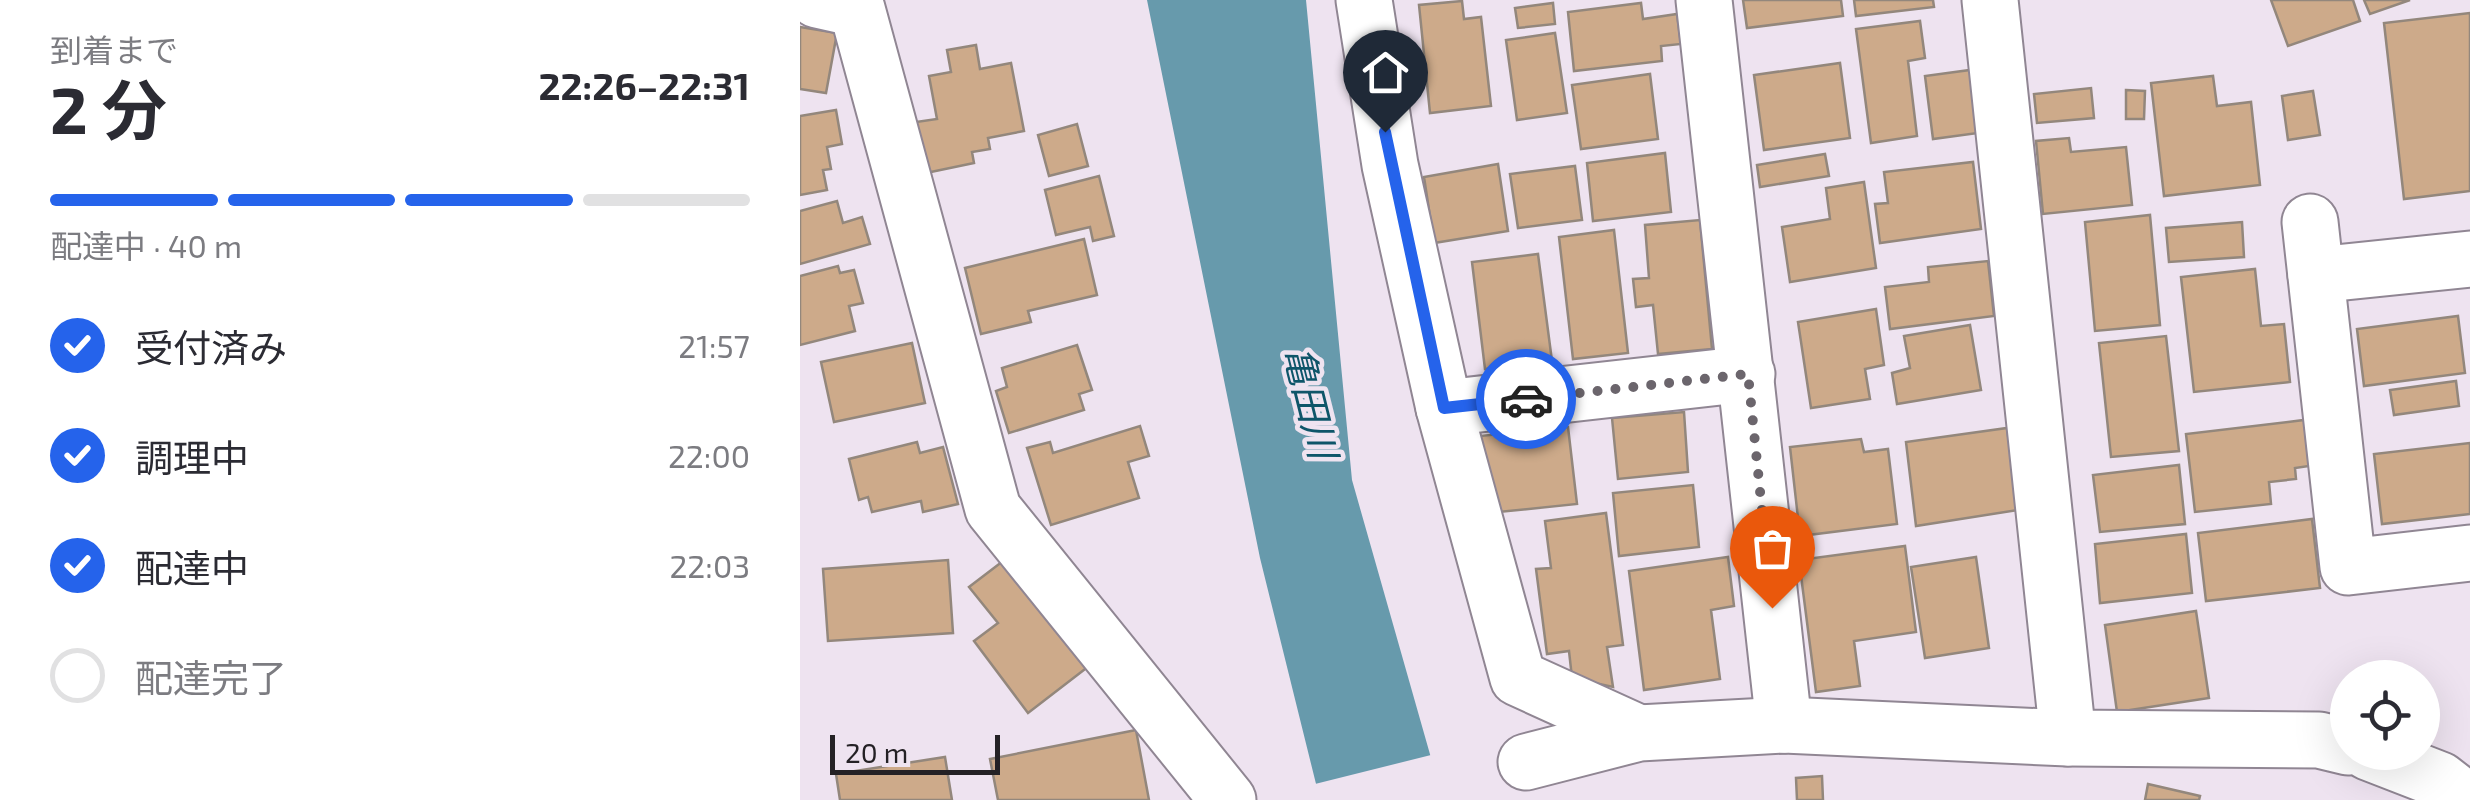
<!DOCTYPE html>
<html lang="ja">
<meta charset="utf-8">
<style>
:root{--surface:#fff;--page:#f7f7f7;--text:#2b2b33;--muted:#7c7c81;--line:#e1e1e2;--accent:#2563eb}
body{margin:0;font-family:"Exo 2","Noto Sans JP",sans-serif;background:var(--page);color:var(--text);height:100vh;display:flex;flex-direction:column;font-size:38px;white-space:nowrap}
*{box-sizing:border-box;margin:0}
p{font-size:32px;color:var(--muted)}
.icon{flex:none;width:55px;height:55px;fill:none;stroke:currentColor;stroke-width:2;stroke-linecap:round;stroke-linejoin:round}
.map{position:relative;flex:1;overflow:hidden}
.side{display:flex;flex-direction:column;background:var(--surface);width:800px}
.side>*{flex:none}
.tools{position:absolute;left:1530px;top:660px;display:grid;gap:20px}
.tools a{display:grid;place-items:center;width:110px;height:110px;border-radius:50%;background:var(--surface);box-shadow:0 10px 40px #0002;font-size:50px}
.scale{position:absolute;left:30px;bottom:25px;width:170px;box-sizing:border-box;padding-left:10px;border:5px solid #242125;border-top:0;font-size:28px;line-height:35px;white-space:nowrap;color:#242125;-webkit-text-stroke:8px #eee3f0;paint-order:stroke}
.pin{position:absolute;display:grid;place-items:center;width:85px;height:85px;color:#fff;margin:-102px -42px;border-radius:50% 50% 50% 0;rotate:-45deg;box-shadow:0 0 10px #0007}
.pin .icon{rotate:45deg}
.courier{position:absolute;display:grid;place-items:center;width:100px;height:100px;margin:-50px;border:8px solid #2563eb;border-radius:50%;background:#fff;color:#222;box-shadow:0 2px 12px #0007}
.summary em{font-style:normal;font-weight:700}
.summary div{display:flex;flex-direction:column-reverse}
.summary{display:flex;align-items:center;justify-content:space-between;height:170px;padding:0 50px}
h1{font-size:65px;font-weight:700;line-height:75px}
.bar{display:grid;grid-template-columns:repeat(4,1fr);gap:15px 10px;align-content:center;height:120px;padding:0 50px}
.bar i{height:12px;border-radius:8px;background:var(--line)}
.bar .on{background:var(--accent)}
.bar p{grid-column:span 4}
ol{padding:0 50px;list-style:none}
li{display:flex;align-items:center;gap:30px;height:110px}
li p{margin-inline-start:auto}
li .icon{padding:10px;border-radius:50%;background:var(--accent);color:#fff;stroke-width:4}
li:last-child{color:var(--muted)}
li i{width:55px;height:55px;border:5px solid var(--line);border-radius:50%}
main{display:flex;flex:1;min-height:0}
.map>svg:first-child{display:block}
.water{fill:#679aac}
.pier{fill:#eee3f0}
.building{fill:#cdaa8a;stroke:#93877c;stroke-width:2.5}
.lines{fill:none;stroke-linecap:round;stroke-linejoin:round}
.minor-casing{stroke:#908693;stroke-width:59}
.minor{stroke:#fff;stroke-width:55}
.done{stroke:#6b656c;stroke-width:10;stroke-dasharray:0 18}
.route{stroke:#2563eb;stroke-width:12}
.labels{text-anchor:middle;dominant-baseline:central;stroke-width:9;stroke-linejoin:round;paint-order:stroke}
.water-label{font-size:38px;font-style:italic;fill:#0e5569;stroke:#eee3f0}
</style>
<main>
<section class="side">
<div class="summary"><div><h1>2 分</h1><p>到着まで</p></div><em>22:26–22:31</em></div>
<div class="bar"><i class="on"></i><i class="on"></i><i class="on"></i><i></i><p>配達中 · 40 m</p></div>
<ol>
<li><svg class="icon" aria-label="check" viewBox="0 0 24 24"><path d="M5 12l5 5 9-10"/></svg>受付済み<p>21:57</p></li>
<li><svg class="icon" aria-label="check" viewBox="0 0 24 24"><path d="M5 12l5 5 9-10"/></svg>調理中<p>22:00</p></li>
<li><svg class="icon" aria-label="check" viewBox="0 0 24 24"><path d="M5 12l5 5 9-10"/></svg>配達中<p>22:03</p></li>
<li><i></i>配達完了</li>
</ol>
</section>
<div class="map">
<svg width="1670" height="800" viewBox="0 0 1670 800">
<rect width="100%" height="100%" fill="#eee3f0"/>
<polygon class="water" points="347,0 506,0 552,480 643,800 520,800 460,558"/>
<polygon class="pier" points="635,754 648,800 515,800 511,785"/>
<g class="building">
<polygon points="943,0 1041,0 1043,16 947,28"/>
<polygon points="1054,0 1133,0 1134,7 1056,16"/>
<polygon points="1471,0 1553,0 1560,21 1488,46"/>
<polygon points="1564,0 1610,0 1570,14"/>
<polygon points="662,1 664,19 681,17 691,106 630,113 619,5"/>
<polygon points="753,3 755,24 718,28 715,8"/>
<polygon points="841,3 843,19 877,14 881,44 861,46 862,61 774,71 768,12"/>
<polygon points="1670,13 1670,191 1604,199 1584,23"/>
<polygon points="1120,21 1125,58 1108,61 1117,136 1071,143 1056,29"/>
<polygon points="0,27 37,33 26,93 0,89"/>
<polygon points="755,33 767,113 717,120 706,40"/>
<polygon points="176,45 180,69 211,63 224,131 188,138 190,149 172,152 174,163 126,173 116,122 137,119 129,76 151,72 147,50"/>
<polygon points="1040,63 1050,138 964,150 954,75"/>
<polygon points="1170,70 1178,133 1133,139 1125,76"/>
<polygon points="850,74 858,139 781,149 772,85"/>
<polygon points="1413,76 1417,106 1451,102 1460,185 1364,196 1351,83"/>
<polygon points="1291,88 1294,118 1237,123 1234,94"/>
<polygon points="1326,90 1345,91 1344,119 1326,119"/>
<polygon points="1513,91 1520,135 1488,140 1482,96"/>
<polygon points="36,110 42,144 27,147 31,169 23,170 27,190 0,195 0,116"/>
<polygon points="277,124 288,166 249,176 238,135"/>
<polygon points="1269,138 1271,152 1326,147 1332,205 1243,214 1236,141"/>
<polygon points="865,153 871,212 793,221 787,163"/>
<polygon points="1025,154 1029,176 960,187 957,165"/>
<polygon points="1173,162 1181,229 1080,243 1075,204 1088,203 1084,172"/>
<polygon points="698,164 708,231 634,243 624,177"/>
<polygon points="775,166 782,220 718,228 710,174"/>
<polygon points="299,176 314,236 293,241 290,227 256,235 245,190"/>
<polygon points="1064,182 1076,268 990,282 982,227 1030,219 1026,188"/>
<polygon points="37,201 43,223 62,217 70,244 0,264 0,211"/>
<polygon points="1350,215 1360,325 1295,331 1285,222"/>
<polygon points="900,220 912,349 858,354 853,305 836,307 833,279 849,278 845,225"/>
<polygon points="1442,222 1444,257 1369,262 1366,228"/>
<polygon points="814,230 828,353 773,359 759,237"/>
<polygon points="284,239 297,295 228,311 231,322 181,334 165,268"/>
<polygon points="738,254 752,361 685,369 672,262"/>
<polygon points="1188,261 1194,316 1090,329 1085,287 1129,282 1128,267"/>
<polygon points="38,266 40,273 54,270 63,303 49,306 55,331 0,345 0,276"/>
<polygon points="1455,269 1461,326 1484,324 1490,382 1394,392 1381,277"/>
<polygon points="1076,309 1084,365 1065,369 1070,399 1011,408 998,322"/>
<polygon points="1658,316 1665,373 1564,386 1557,329"/>
<polygon points="1170,325 1181,390 1097,404 1092,373 1110,368 1104,336"/>
<polygon points="1366,336 1379,451 1311,457 1299,343"/>
<polygon points="112,343 125,403 34,422 21,362"/>
<polygon points="277,345 292,390 279,394 284,410 209,433 196,391 207,387 202,368"/>
<polygon points="1656,381 1659,406 1594,415 1590,390"/>
<polygon points="884,412 888,472 818,479 812,418"/>
<polygon points="1504,420 1509,466 1495,468 1496,479 1469,482 1471,504 1395,512 1386,434"/>
<polygon points="340,426 349,456 328,462 339,498 251,525 227,448 250,442 253,453"/>
<polygon points="768,427 777,504 689,513 680,436"/>
<polygon points="1207,428 1218,510 1116,526 1106,442"/>
<polygon points="1061,439 1064,452 1088,449 1097,524 1000,536 990,447"/>
<polygon points="117,442 120,453 143,447 158,504 123,512 121,501 72,512 68,497 59,500 49,459"/>
<polygon points="1670,443 1670,514 1582,524 1574,454"/>
<polygon points="1379,465 1385,524 1300,532 1293,475"/>
<polygon points="893,485 899,547 819,556 813,493"/>
<polygon points="806,513 823,645 807,647 813,687 772,678 769,651 747,654 736,569 751,568 745,521"/>
<polygon points="1512,519 1520,588 1406,601 1398,533"/>
<polygon points="1386,534 1392,593 1300,603 1295,544"/>
<polygon points="1105,546 1116,632 1054,641 1060,686 1016,692 999,560"/>
<polygon points="928,557 934,606 911,610 920,679 844,690 829,571"/>
<polygon points="1176,557 1189,648 1125,658 1111,567"/>
<polygon points="207,558 289,666 228,713 174,641 198,623 169,587"/>
<polygon points="148,560 153,633 28,641 23,569"/>
<polygon points="1396,611 1409,698 1317,712 1305,625"/>
<polygon points="336,730 349,800 198,800 190,759"/>
<polygon points="145,757 152,800 40,800 36,774"/>
<polygon points="1022,776 1023,800 997,800 996,778"/>
<polygon points="1348,784 1400,796 1399,800 1345,800"/>
</g>
<g class="lines">
<g class="minor-casing">
<g id="minor">
<polyline points="17,0 57,9 193,509 428,800"/>
<polyline points="564,0 590,165 644,408 718,678 839,733"/>
<polyline points="904,0 984,725"/>
<polyline points="1190,0 1268,738"/>
<polyline points="1510,222 1548,567 1670,553"/>
<polyline points="1516,275 1670,259"/>
<polyline points="644,408 947,374"/>
<polyline points="1568,752 1640,780 1666,800"/>
<polyline points="726,762 839,733 984,725 1268,738 1519,740 1548,747"/>
</g>
</g>
<use href="#minor" class="minor"/>
</g>
<g class="lines">
<polyline class="done" points="726,399 948,374 972,608"/>
<polyline class="route" points="585,132 644,408 726,399"/>
</g>
<g class="labels">
<g class="water-label">
<text transform="translate(512 402) rotate(76)">亀田川</text>
</g>
</g>
</svg>
<div class="tools">
<a><svg class="icon" aria-label="locate" viewBox="0 0 24 24"><circle cx="12" cy="12" r="6"/><path d="M12 2v4M12 18v4M2 12h4M18 12h4"/></svg></a>
</div>
<div class="scale">20 m</div>
<div class="pin" style="left:972px;top:608px;background:#ea580c"><svg class="icon" aria-label="bag" viewBox="0 0 24 24"><path d="M5 8h14l-1 12H6zM9 8a3 3 0 0 1 6 0"/></svg></div>
<div class="pin" style="left:585px;top:132px;background:#1f2937"><svg class="icon" aria-label="home" viewBox="0 0 24 24"><path d="M3 11l9-7 9 7M6 9v11h12V9"/></svg></div>
<div class="courier" style="left:726px;top:399px"><svg class="icon" aria-label="car" viewBox="0 0 24 24"><path d="M5 17H2v-5l4-1 3-4h7l3 4 3 1v5h-3M9 17h6M6 11h13"/><circle cx="7" cy="17" r="2"/><circle cx="17" cy="17" r="2"/></svg></div>
</div>
</main>
